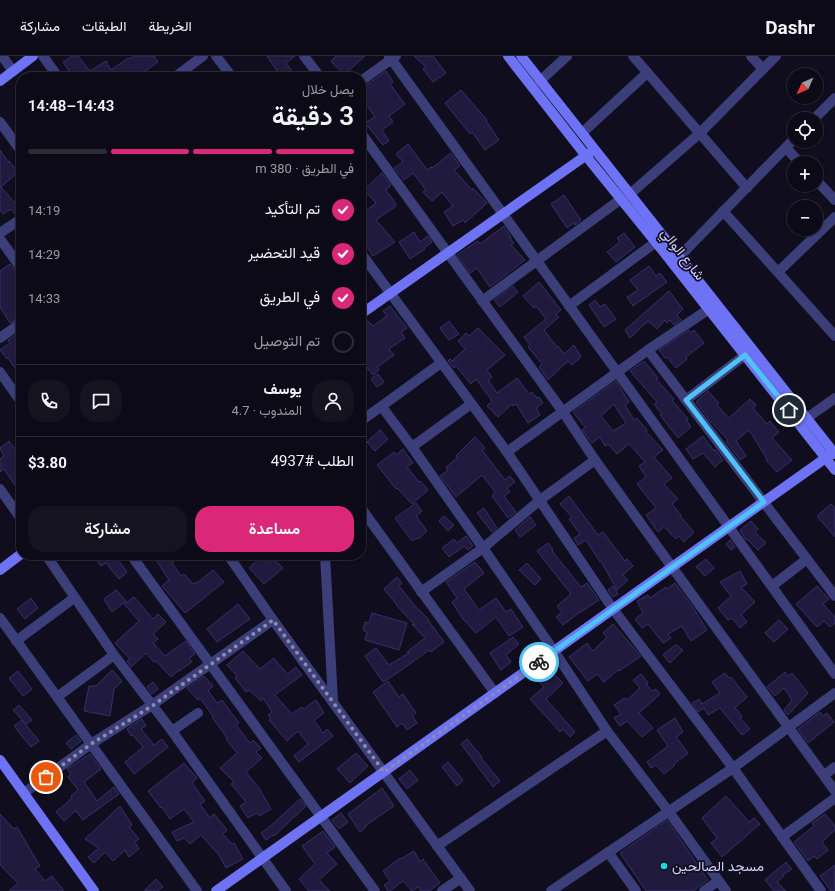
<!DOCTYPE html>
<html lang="ar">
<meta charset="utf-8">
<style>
:root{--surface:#0c0a16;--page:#15131f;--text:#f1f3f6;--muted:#9a9aa1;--line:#2c2b35;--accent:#db2777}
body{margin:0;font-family:Roboto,Vazirmatn,sans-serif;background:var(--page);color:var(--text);direction:rtl;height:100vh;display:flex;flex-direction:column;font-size:15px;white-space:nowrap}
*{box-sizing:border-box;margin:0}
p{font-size:13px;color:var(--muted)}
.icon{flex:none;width:22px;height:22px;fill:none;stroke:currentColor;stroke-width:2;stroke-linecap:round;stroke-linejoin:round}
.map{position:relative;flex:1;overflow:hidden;direction:ltr}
.drawer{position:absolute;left:16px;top:16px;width:350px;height:488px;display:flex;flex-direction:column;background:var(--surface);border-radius:16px;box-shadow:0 1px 3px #0004,0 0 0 1px var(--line);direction:rtl}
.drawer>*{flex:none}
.needle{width:26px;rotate:225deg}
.fabs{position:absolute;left:787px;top:12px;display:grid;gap:8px}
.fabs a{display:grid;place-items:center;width:36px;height:36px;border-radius:50%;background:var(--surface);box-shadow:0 1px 3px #0004,0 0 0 1px var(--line);font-size:20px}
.pin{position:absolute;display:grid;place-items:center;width:34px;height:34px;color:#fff;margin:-17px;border:2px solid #fff;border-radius:50%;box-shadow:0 1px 4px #0007}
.courier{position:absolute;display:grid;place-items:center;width:40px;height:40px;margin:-20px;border:3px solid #4fc3f7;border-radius:50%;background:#fff;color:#222;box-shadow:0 1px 5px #0007}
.summary em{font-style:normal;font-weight:600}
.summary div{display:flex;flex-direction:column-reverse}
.summary{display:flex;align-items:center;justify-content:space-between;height:68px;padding:0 12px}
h1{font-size:26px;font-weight:600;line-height:30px}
.bar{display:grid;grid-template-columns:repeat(4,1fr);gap:6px 4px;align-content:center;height:48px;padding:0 12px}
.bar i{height:5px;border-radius:3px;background:var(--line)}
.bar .on{background:var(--accent)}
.bar p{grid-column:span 4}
.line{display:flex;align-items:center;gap:10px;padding:0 12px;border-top:1px solid var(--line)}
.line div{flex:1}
.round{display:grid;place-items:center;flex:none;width:42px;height:42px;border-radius:16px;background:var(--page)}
ol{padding:0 12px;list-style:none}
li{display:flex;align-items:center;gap:12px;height:44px}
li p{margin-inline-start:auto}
li .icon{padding:4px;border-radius:50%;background:var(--accent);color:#fff;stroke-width:4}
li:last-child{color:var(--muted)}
li i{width:22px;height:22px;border:2px solid var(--line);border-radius:50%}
.cta{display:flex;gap:8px;margin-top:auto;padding:8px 12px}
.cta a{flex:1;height:46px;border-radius:16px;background:var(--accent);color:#fff;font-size:16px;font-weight:600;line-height:46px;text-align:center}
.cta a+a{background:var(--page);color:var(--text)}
header{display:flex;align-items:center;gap:24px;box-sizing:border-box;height:56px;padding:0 20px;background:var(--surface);border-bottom:1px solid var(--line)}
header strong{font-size:19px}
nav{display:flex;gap:22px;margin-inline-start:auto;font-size:14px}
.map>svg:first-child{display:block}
.building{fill:#201b3e;stroke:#362f68;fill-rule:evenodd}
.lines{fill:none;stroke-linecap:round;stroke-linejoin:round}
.street{stroke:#3c3e7a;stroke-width:10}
.secondary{stroke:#6d73f4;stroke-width:10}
.done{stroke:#8d8bae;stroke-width:4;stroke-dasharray:0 7.2}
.route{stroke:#4fc3f7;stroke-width:5}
.poi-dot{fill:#11dfe5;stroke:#100e1e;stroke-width:1.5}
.labels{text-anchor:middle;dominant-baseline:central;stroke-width:3.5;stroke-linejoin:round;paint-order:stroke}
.street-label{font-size:14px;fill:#d1cffb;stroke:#100e1e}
.poi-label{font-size:14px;fill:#d1cffb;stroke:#100e1e;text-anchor:start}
</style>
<header>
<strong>Dashr</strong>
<nav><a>الخريطة</a><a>الطبقات</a><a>مشاركة</a></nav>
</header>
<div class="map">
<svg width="835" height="835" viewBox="0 0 835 835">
<rect width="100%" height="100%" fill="#100e1e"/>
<g class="building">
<polygon points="72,0 78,0 90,15 106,5 111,14 128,2 129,3 134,0 154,0 158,6 141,18 143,21 73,21 63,6"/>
<polygon points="267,0 295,0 286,7 296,21 279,21 275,16 277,15"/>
<polygon points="336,0 365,0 344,19 331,5"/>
<polygon points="414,0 433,0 446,17 433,26 423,13 426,11"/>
<polygon points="386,15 393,26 390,28 405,48 389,60 393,66 382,74 389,85 383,89 365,67 375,61 364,45 361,47 361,31 365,30"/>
<polygon points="461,34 487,64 486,65 499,84 485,94 472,76 470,78 445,47"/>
<polygon points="408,88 427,114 431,111 432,112 451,97 460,110 454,114 472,134 473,132 487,147 465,167 463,164 453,170 444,156 453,150 442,136 432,145 423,136 426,134 413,117 404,124 394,112 403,106 396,98"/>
<polygon points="0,94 8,106 9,105 18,116 1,131 21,154 21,156 16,159 11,153 3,158 0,154"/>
<polygon points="382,117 391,129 386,134 394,145 396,150 376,164 395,186 373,200 361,182 361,159 376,147 364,134"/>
<polygon points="564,139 581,164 575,169 574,167 567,172 551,148"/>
<polygon points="504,170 511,181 510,182 514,187 511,189 525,204 490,231 477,212 470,217 457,199 478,185 480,188"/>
<polygon points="414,176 420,186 428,180 432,186 424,192 425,193 410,203 399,186"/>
<polygon points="624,177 635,191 616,206 607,196 620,186 617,182"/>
<polygon points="10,208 16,216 21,218 21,261 10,267 0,251 0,215"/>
<polygon points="649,210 656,220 660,217 667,226 633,250 627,241 638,234 630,224"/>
<polygon points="539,226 561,254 556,258 559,261 544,274 557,291 558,290 564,298 574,289 581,301 572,309 568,305 548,324 539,311 542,308 528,291 530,289 524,281 546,263 536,250 534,252 523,240"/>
<polygon points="513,230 518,236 500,251 494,244"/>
<polygon points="669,235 683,253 677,259 681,264 674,269 670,264 667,267 665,264 657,273 648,265 630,282 625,274"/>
<polygon points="595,244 600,251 605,248 616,263 604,271 589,249"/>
<polygon points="390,250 407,272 401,276 405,282 389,293 394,299 377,311 379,314 373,319 361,304 361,270 368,265 373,270 387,260 383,255"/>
<polygon points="449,265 459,278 449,284 440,272"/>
<polygon points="478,272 505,299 487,314 492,321 488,324 497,337 517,322 529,338 532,336 537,342 539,341 543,347 536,352 540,359 528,367 516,348 513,350 512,348 498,361 487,350 492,345 476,323 471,328 456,310 454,312 448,305 450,303 453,306 452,305 465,293 458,285 466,277 469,280"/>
<polygon points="689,274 691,277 694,274 704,287 686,301 687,303 676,312 667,301 665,302 659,294"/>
<polygon points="21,275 21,293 15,297 21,307 14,311 8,302 7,303 0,294 10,287 8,284"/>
<polygon points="644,305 658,322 656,323 674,343 672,344 688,363 686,364 691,371 678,382 660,359 662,358 654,348 657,346 630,315"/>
<polygon points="378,318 384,326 377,331 371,323"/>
<path d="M616,325L629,346L625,349L634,364L637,362L647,374L646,376L663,394L654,401L672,422L664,428L678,443L672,448L681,459L680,460L694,476L684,486L679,480L676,483L664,471L658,476L646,459L656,452L637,428L646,421L639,410L645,406L629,388L617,398L608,388L605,390L600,381L592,387L582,374L585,371L573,356ZM614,348L626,367L613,375L601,360Z"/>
<polygon points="708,335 719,347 717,349 729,362 750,343 756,349 753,352 767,368 770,365 779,376 772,382 792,404 777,416 766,404 767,403 749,374 736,385 746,400 740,404 726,385 728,384 710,365 696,346"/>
<polygon points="380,374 388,383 375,395 367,386"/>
<polygon points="703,380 714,395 715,393 723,404 715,411 703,397 693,403 686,393"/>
<polygon points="475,381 485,392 482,394 498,415 505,424 510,420 515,426 507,432 510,436 504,440 516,456 508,462 492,440 495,436 482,419 456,441 440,420 448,414 446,411 457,402 456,400"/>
<polygon points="9,385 21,402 21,438 4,413 0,416 0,403 4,400 0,392"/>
<polygon points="403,393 413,407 407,411 419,426 420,425 428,434 412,448 397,432 396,433 377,409 394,396 396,399"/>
<polygon points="569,440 598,479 603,476 625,505 627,503 633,510 623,519 628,524 617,534 601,505 600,506 586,484 578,489 574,482 580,478 569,463 572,461 560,448"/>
<polygon points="416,447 422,455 416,460 427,475 418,483 416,482 412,485 395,462"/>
<polygon points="831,448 835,452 835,481 817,460"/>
<polygon points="484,452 497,472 492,476 477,457"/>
<polygon points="444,460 454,469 448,475 439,465"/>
<polygon points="530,461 536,469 520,481 515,474"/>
<polygon points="751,465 758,473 755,476 766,487 758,494 747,483 746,484 741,476 742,476 740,474"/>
<polygon points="466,480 473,490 468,494 464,490 449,501 442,492 454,483 457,487"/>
<polygon points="730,484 735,491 731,494 726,488"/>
<polygon points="548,487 553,494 552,495 581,531 587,527 599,544 581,556 580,556 563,569 556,561 562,556 557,550 571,538 537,495"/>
<polygon points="93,499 117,499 115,500 127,516 119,523 106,507 101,510"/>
<polygon points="153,499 181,499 172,507 181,520 184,518 193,528 196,526 197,527 213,514 224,526 185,557 162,530 169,524"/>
<polygon points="262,500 269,507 274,503 283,512 264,528 249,512"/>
<polygon points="706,503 714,512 705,520 696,511"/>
<polygon points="475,506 484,517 464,533 479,554 496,542 506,556 511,553 523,571 509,580 496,561 476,577 463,563 452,546 457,542 446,526"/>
<polygon points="527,507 541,523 535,529 519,514"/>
<polygon points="740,515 747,528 741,531 755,546 741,559 747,566 740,572 732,562 728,564 718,552 731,540 720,526"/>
<polygon points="397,521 402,527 399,530 415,550 429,564 428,564 444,586 431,596 429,594 403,613 383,626 365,600 376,592 389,609 409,597 407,596 425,582 412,568 415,569 397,550 397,549 384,533"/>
<polygon points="675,527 693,551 707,574 691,585 682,570 668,578 671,582 663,587 648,568 642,572 635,563 643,557 637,545 648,539 650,542 666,531 667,533"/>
<polygon points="613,530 618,538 613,541 608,534"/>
<polygon points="817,530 829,543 823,548 835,561 835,567 830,571 824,565 817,571 796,548"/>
<polygon points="116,534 126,545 112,556 104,543"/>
<polygon points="134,541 153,563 158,558 166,566 153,578 158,583 153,587 165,600 186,585 195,598 189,602 192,606 179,615 179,614 171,621 156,605 154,606 146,597 131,611 127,605 130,603 115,587 139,565 124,548"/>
<polygon points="31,542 38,552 25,563 17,553"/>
<polygon points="238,548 250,563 217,586 207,573"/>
<polygon points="372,557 407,567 399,594 365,584 367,576 363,574 365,566 369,567"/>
<polygon points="779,564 788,573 774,586 765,577"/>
<polygon points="613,568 641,600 619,615 618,614 604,626 597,618 588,625 569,601 587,587 593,595 607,581 603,577"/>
<polygon points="513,581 519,588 506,599 511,606 501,614 490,597"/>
<polygon points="675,589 677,589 683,594 670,607 663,599"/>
<polygon points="243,595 260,613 274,602 287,618 296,611 302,619 275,639 292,658 302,651 304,653 316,644 324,657 314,664 323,677 327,673 333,680 299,706 294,700 308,688 298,675 287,685 269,664 271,663 268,659 272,656 263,642 261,645 249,634 246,636 235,622 237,620 227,609"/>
<polygon points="112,614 122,625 114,633 110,660 84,655 89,630 96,630"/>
<polygon points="18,615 32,633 23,640 9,622"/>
<polygon points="551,615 563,627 546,643 575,676 570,681 563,673 560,676 530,643 544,631 539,626"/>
<polygon points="785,616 788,620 792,617 808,637 788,659 784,654 792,644 784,632 775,640 767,631"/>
<polygon points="725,617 729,622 731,621 747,641 735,652 742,660 740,662 750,673 742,679 720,652 708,659 704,652 698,656 692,647 699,643 702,648 720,637 712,626"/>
<polygon points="641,618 648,627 646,628 652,635 656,633 660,638 639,657 653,672 642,681 627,665 620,670 614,662 621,658 614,649 625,642 627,644 640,632 633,624"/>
<polygon points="204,620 213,630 208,635 217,647 222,644 239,667 236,669 250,687 253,684 261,692 256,696 262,702 246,716 259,732 271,753 259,760 257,757 248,762 240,750 246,746 231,728 234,726 220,712 237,697 226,683 227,682 212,661 213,660 200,642 198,644 187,632"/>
<polygon points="388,625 399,641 403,638 416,657 412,659 417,667 407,674 402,667 397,671 373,636"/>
<polygon points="153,626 158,633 152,638 147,631"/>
<polygon points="19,649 32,664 26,668 13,654"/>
<polygon points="820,656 823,660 827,657 834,666 808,687 798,673"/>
<polygon points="675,662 683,676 676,681 688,697 674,708 675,709 664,718 656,709 651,712 647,706 668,690 657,674"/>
<polygon points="142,663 146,670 141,673 154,689 162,683 168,691 134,718 125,706 143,691 133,679 131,680 127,673"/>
<polygon points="22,664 39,685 31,691 14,670"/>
<polygon points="76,679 81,685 71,693 66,687"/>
<polygon points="467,683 482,701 481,702 500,725 493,731 461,688"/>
<polygon points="356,697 368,710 350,727 337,713"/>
<polygon points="90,698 101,713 84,726 97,745 114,731 119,738 83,764 76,755 75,755 64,765 56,756 72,742 71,740 78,734 68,721 71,718 67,713"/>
<polygon points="448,706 463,724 457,730 442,711"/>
<polygon points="184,707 197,722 192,727 205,745 200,748 210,762 214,758 227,774 223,778 232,788 234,787 243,803 226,812 219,799 201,779 190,788 184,782 177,785 172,776 194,766 184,753 170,763 162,751 161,752 148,735"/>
<polygon points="410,714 418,724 407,733 399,723"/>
<polygon points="382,732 394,750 365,770 366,771 360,776 348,758"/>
<polygon points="726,740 749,766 754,762 760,768 722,801 711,787 717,782 702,762"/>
<polygon points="300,743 306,750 274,780 273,779 266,784 261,777 267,773"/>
<polygon points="120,750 132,769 129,771 139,783 135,786 139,793 129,801 125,794 113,805 105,796 94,807 88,801 99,792 85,783"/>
<polygon points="341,757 348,766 339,773 332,764"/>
<polygon points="0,758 14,773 17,771 40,810 35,813 45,825 52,820 64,835 9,835 18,827 0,809"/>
<polygon points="825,758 835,770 835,774 822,786 828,794 817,803 814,800 808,805 794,786 814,770 812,767"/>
<polygon points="667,764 708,824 693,835 646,835 620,797"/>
<polygon points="323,775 335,791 327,797 337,808 319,824 330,835 309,835 299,823 315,808 302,790"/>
<polygon points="414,795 420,806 423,803 440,827 429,835 421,835 418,831 412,835 403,825 390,835 388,835 384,829 390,825 383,815 400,802 401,803"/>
<polygon points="786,806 792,813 783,819 784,820 777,826 786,835 774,835 765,824"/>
<polygon points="835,809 835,835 831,835 820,820"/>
<polygon points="156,823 163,831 157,835 144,835"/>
</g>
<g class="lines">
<g class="street">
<polyline points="2,0 13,15"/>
<polyline points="43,0 58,21"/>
<polyline points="216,0 232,21"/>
<polyline points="304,0 320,21"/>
<polyline points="389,0 835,618"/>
<polyline points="633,0 747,132"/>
<polyline points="751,0 763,13"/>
<polyline points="175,21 203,0"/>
<polyline points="361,25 396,0"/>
<polyline points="540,25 567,0"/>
<polyline points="814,63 835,42"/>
<polyline points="0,66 21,95"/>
<polyline points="361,77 563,356 595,404 672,511 835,735"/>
<polyline points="582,77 647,17"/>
<polyline points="786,92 800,107"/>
<polyline points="816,124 835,144"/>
<polyline points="630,138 700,77 776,0"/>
<polyline points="723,155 835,280"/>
<polyline points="0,177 21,163"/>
<polyline points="0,183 21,212"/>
<polyline points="361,197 507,396 613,553 733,712 821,835"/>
<polyline points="680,200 794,83"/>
<polyline points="778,216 835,161"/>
<polyline points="482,245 621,143"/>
<polyline points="569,250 656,186"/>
<polyline points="0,282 21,267"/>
<polyline points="648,294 835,540"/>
<polyline points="0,316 21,346"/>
<polyline points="686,344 745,299"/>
<polyline points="382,351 412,391 483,492 554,595 607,675 669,756 726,835"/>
<polyline points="807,362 835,342"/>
<polyline points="361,365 441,307"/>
<polyline points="412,391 471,348"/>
<polyline points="507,396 648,294 709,253"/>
<polyline points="0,433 21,463"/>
<polyline points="361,452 495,637"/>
<polyline points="46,499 114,599 172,675 286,835"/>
<polyline points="131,499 375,835"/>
<polyline points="228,499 273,564 470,835"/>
<polyline points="325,499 333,645"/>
<polyline points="772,530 807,503"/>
<polyline points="421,536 483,492 540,444 595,404"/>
<polyline points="0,562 197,835"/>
<polyline points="16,585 74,542"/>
<polyline points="57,641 114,599"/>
<polyline points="172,675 198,657"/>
<polyline points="824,719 835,711"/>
<polyline points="24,737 91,688 152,649 273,564"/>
<polyline points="782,781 835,742"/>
<polyline points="437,790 607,675"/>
<polyline points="608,796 636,835"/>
<polyline points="442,835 461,822"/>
<polyline points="551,835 733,712 835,637"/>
<polyline points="704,835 718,825"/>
</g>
<g class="secondary">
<polyline points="508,0 586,100 663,195 835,414"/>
<polyline points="521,0 835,398"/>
<polyline points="0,25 33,0"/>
<polyline points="361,258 591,96"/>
<polyline points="0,514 21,498"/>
<polyline points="0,704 94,835"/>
<polyline points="216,835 834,396"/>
</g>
</g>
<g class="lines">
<polyline class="done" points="46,721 91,688 152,650 273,564 384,716 539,606"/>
<polyline class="route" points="539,606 764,446 686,344 745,299 789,354"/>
</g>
<circle class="poi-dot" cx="664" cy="810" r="4"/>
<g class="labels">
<g class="street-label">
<text transform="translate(683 198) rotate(52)">شارع الوالي</text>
</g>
<g class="poi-label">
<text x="672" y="810">مسجد الصالحين</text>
</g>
</g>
</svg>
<div class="fabs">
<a><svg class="needle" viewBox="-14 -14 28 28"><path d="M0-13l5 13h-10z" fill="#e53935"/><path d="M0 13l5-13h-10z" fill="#9a9aa1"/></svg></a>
<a><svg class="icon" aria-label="locate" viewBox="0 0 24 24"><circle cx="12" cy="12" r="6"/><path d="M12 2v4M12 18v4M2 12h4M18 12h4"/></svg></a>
<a>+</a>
<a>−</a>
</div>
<div class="pin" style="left:46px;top:721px;background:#ea580c"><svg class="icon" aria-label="bag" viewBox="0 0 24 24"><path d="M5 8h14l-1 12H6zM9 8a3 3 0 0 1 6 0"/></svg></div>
<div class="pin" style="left:789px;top:354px;background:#1f2937"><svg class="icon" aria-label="home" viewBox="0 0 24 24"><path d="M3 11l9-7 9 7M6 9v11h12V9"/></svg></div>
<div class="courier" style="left:539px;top:606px"><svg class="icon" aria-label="bike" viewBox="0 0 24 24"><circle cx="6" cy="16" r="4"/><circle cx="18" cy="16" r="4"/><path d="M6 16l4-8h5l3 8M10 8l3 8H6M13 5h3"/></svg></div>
<section class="drawer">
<div class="summary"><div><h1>3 دقيقة</h1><p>يصل خلال</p></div><em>14:43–14:48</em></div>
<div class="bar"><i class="on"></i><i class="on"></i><i class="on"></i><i></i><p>في الطريق · 380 m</p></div>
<ol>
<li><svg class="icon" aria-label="check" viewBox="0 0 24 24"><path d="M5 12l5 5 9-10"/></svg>تم التأكيد<p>14:19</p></li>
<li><svg class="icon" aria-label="check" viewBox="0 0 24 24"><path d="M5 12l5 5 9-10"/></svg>قيد التحضير<p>14:29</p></li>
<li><svg class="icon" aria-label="check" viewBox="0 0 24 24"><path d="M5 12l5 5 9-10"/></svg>في الطريق<p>14:33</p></li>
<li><i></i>تم التوصيل</li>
</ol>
<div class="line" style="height:72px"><a class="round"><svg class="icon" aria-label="person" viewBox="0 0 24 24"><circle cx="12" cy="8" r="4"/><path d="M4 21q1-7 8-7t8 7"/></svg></a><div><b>يوسف</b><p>المندوب · 4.7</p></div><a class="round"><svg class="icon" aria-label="chat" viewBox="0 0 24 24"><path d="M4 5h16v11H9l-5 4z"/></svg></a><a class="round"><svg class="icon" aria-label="phone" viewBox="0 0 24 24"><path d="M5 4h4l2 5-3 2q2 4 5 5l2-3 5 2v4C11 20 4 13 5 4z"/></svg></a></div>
<div class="line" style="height:52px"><div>الطلب #4937</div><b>$3.80</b></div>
<div class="cta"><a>مساعدة</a><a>مشاركة</a></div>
</section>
</div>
